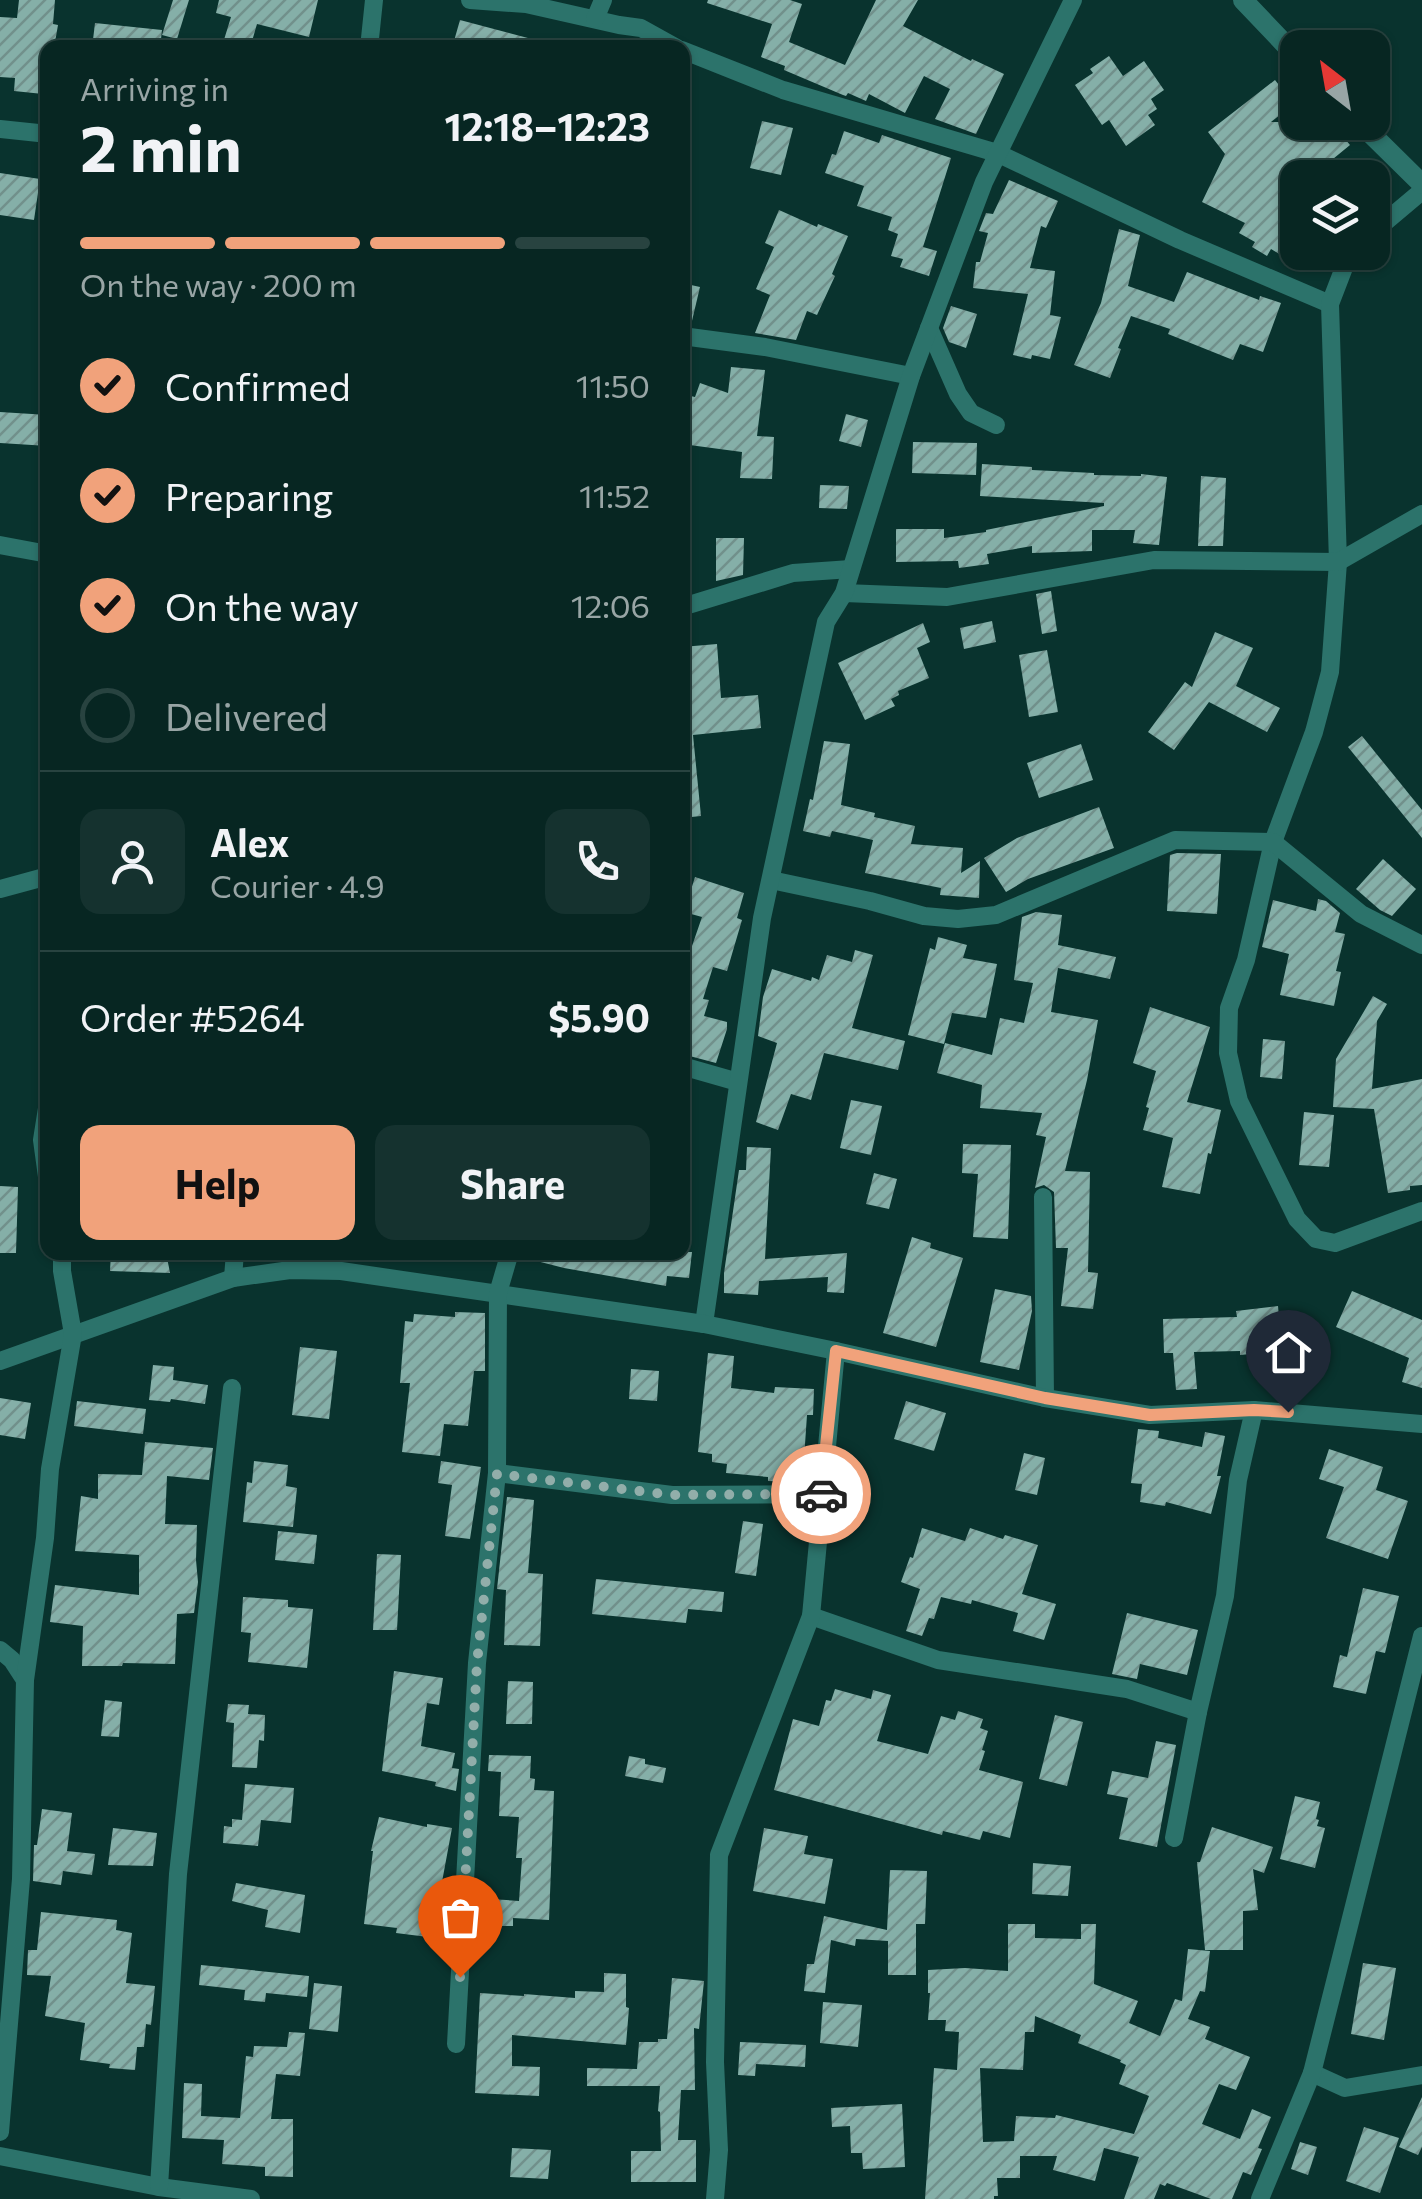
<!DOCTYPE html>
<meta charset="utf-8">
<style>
:root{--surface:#072622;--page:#15322f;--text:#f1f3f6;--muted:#98a5a5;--line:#284340;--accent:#f1a27b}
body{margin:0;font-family:Commissioner,sans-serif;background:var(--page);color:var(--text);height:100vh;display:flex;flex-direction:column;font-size:38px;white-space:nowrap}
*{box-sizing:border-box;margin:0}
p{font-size:32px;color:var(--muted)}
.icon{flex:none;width:55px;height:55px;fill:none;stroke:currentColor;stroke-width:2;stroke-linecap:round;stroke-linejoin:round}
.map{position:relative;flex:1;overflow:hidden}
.details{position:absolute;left:40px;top:40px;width:650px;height:1220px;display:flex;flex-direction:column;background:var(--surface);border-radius:20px;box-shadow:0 2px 8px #0004,0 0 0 2px var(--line)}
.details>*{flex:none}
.needle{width:65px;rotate:329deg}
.fabs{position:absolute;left:1280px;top:30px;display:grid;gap:20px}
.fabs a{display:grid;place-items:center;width:110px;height:110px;border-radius:20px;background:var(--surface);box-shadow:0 2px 8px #0004,0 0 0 2px var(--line);font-size:50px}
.pin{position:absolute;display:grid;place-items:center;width:85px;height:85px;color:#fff;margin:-102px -42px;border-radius:50% 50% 50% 0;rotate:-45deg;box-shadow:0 0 10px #0007}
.pin .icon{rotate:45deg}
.courier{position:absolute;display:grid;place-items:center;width:100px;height:100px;margin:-50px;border:8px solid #f1a27b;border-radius:50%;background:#fff;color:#222;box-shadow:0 2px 12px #0007}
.headline em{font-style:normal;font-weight:700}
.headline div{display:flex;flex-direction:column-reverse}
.headline{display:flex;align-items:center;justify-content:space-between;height:170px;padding:0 40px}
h1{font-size:65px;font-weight:700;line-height:75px}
.bar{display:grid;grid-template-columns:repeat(4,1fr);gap:15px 10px;align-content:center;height:120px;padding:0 40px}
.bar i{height:12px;border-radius:8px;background:var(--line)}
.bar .selected{background:var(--accent)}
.bar p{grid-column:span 4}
.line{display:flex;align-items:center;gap:25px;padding:0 40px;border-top:2px solid var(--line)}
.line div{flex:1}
.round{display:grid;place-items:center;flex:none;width:105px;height:105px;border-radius:20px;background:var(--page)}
ol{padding:0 40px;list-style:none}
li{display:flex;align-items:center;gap:30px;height:110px}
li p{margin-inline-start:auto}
li .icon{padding:10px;border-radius:50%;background:var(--accent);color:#111;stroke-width:4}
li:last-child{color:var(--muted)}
li i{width:55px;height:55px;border:5px solid var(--line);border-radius:50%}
.action{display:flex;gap:20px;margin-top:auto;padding:20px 40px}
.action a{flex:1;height:115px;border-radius:20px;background:var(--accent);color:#111;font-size:40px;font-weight:700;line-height:115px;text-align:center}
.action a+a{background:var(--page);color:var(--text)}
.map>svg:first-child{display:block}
.building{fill:url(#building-hatch);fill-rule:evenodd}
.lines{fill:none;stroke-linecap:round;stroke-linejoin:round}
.minor{stroke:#2c736b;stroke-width:18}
.tertiary{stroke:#2c736b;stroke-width:20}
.done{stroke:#92aeaa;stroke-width:10;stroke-dasharray:0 18}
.route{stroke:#f1a27b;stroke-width:12}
</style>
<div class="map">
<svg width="1422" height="2199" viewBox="0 0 1422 2199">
<defs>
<pattern id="building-hatch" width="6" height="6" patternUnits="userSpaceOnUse" patternTransform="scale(2.5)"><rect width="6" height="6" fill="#85afa8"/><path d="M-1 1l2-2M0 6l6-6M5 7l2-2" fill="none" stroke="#71908b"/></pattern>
</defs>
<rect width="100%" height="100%" fill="#09332e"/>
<g class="building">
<polygon points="19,0 55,0 53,24 58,25 54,48 48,48 43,94 14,91 15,78 0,77 0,17 17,18"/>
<polygon points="173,0 189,0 177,39 162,35"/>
<polygon points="219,0 318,0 309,37 257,24 250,48 237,48 223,43 231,17 216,13"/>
<polygon points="708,0 790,0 802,4 789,42 845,65 876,0 918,0 903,26 971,61 972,59 1004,74 976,134 935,119 950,89 924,76 905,113 869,94 866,101 848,93 846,96 843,95 784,70 785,66 761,57 772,24 707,3"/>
<polygon points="460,20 543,42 542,48 452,48"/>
<polygon points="95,23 162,30 160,48 92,48"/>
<polygon points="1109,56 1123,76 1144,61 1164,90 1151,99 1157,109 1148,115 1155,125 1126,146 1109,120 1102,125 1075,85 1093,73 1090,69"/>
<polygon points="1275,80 1294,104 1271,122 1331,122 1350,145 1322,168 1339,178 1298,178 1298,238 1286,258 1271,249 1267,256 1252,247 1255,242 1239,233 1245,223 1202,202 1225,154 1208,132"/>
<polygon points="762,121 793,128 781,175 750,168"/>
<polygon points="844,131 879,143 882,135 951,158 923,247 937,251 929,276 900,267 903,259 891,256 898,234 888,230 892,217 857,206 864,186 825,173 832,154 836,155"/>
<polygon points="0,173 40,179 34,220 0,215"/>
<polygon points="1009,180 1058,201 1046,228 1041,226 1030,268 1055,271 1050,315 1061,317 1050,359 1032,355 1031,359 1013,355 1028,294 973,288 976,262 980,262 988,233 979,231 986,213 993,214"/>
<polygon points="779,210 817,227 818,224 848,236 832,274 835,276 817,315 807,311 796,340 755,333 770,295 756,289 774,247 765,243"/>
<polygon points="1119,229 1140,235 1128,286 1174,302 1187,272 1259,300 1260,296 1281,303 1263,352 1240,344 1233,360 1168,334 1170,329 1131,316 1118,348 1121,349 1110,378 1074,365 1101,303"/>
<polygon points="682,283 700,287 691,325 682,324"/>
<polygon points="951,306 977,314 966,348 949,342 943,328"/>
<polygon points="731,367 765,370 757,436 774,437 772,479 740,478 742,452 682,444 682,394 695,397 700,383 728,393"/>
<polygon points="0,412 48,415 48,446 0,443"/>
<polygon points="846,414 868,420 861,447 839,441"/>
<polygon points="913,442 977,443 976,475 912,473"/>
<polygon points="982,464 1032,467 1032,470 1094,473 1094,475 1141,476 1141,474 1167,477 1159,545 1133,543 1135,530 1092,530 1092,551 1032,553 1032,546 987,554 989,564 959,568 958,561 896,562 896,529 944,529 944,538 986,532 986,530 1104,506 1104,503 980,496"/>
<polygon points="1201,476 1226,478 1223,546 1198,546"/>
<polygon points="820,485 849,486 847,509 819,508"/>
<polygon points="716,538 744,538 743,575 716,581"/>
<polygon points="1051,591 1057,631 1042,634 1036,594"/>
<polygon points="992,621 996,642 964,649 960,628"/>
<polygon points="923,623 930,642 917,648 929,678 898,691 899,695 891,699 895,706 865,720 838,663"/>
<polygon points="1215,632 1253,648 1236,686 1280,708 1267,732 1209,702 1174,750 1148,732 1185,682 1192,687"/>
<polygon points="717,644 721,698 758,695 761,728 693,735 701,816 682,818 682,647"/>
<polygon points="1047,650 1058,712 1029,717 1019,655"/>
<polygon points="1362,736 1422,810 1422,838 1348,747"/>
<polygon points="824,741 850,744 841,805 875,813 874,817 915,826 911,844 963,848 961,873 980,861 979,898 940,895 941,888 865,873 873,840 832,831 830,837 803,831 810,799 813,800"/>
<polygon points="1081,744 1093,780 1039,798 1027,763"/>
<polygon points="1099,807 1114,848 1028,879 1006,892 984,858 1017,838"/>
<polygon points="1177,853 1221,854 1217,914 1167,911 1170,855"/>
<polygon points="1383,859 1416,889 1392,916 1380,910 1356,889"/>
<polygon points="695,877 744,893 737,918 742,920 727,971 713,967 703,999 709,1000 704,1016 727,1022 727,1029 716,1063 682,1054 682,975 702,917 684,912"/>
<polygon points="1318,899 1326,901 1340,913 1335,932 1345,934 1336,971 1341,972 1334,1006 1280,995 1289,954 1262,947 1273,900 1316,911"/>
<polygon points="1036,912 1062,915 1058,945 1116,957 1110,979 1058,968 1051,1012 1098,1020 1087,1080 1065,1171 1090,1172 1088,1272 1098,1273 1093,1309 1061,1306 1068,1248 1056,1248 1054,1192 1044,1185 1035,1188 1046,1137 1036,1135 1042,1113 980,1108 982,1085 937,1073 945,1043 992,1055 1000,1018 1024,1023 1033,983 1014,980 1022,917"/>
<polygon points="938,937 967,945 963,958 997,964 986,1018 952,1013 944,1044 908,1035 930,948 935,950"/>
<polygon points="855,950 873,955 852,1028 905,1041 898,1070 824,1053 811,1100 791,1094 778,1130 756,1122 777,1043 758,1036 763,997 772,969 811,981 812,977 819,980 827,955 852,962"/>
<polygon points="1373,996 1387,1004 1377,1021 1372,1089 1422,1079 1422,1185 1410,1186 1410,1190 1388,1193 1374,1109 1333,1107 1336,1059"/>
<polygon points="1150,1007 1210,1027 1187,1102 1221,1110 1211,1154 1208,1153 1200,1194 1162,1187 1173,1138 1143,1130 1149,1108 1146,1107 1156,1071 1133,1063"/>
<polygon points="1263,1039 1285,1041 1282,1079 1260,1077"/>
<polygon points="851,1100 882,1106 871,1155 840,1148"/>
<polygon points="1304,1112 1334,1115 1329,1167 1299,1165"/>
<polygon points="963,1144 1011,1145 1008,1239 973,1237 978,1174 962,1173"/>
<polygon points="747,1147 771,1148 765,1259 847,1253 844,1293 827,1292 828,1277 759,1281 758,1295 724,1293 724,1273 739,1170 746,1170"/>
<polygon points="874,1173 897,1179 889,1209 866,1204"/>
<polygon points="0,1186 18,1187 16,1253 0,1253"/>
<polygon points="912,1237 931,1243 930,1248 963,1258 936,1347 883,1333"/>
<polygon points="111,1252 166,1252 170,1273 110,1271"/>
<polygon points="526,1252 595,1252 636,1259 637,1252 692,1252 689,1278 667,1276 666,1286 564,1268 525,1258"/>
<polygon points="995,1289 1031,1296 1032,1311 1019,1370 980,1362"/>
<polygon points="1352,1291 1422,1320 1422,1388 1402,1382 1409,1358 1336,1327"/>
<polygon points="1278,1306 1282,1351 1240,1355 1240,1351 1194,1352 1197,1389 1176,1390 1173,1353 1164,1353 1163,1319 1237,1317 1236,1311"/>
<polygon points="455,1312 485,1313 485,1371 474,1371 468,1426 444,1424 440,1456 402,1452 410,1383 400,1383 405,1321 413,1322 414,1314 455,1317"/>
<polygon points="300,1347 337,1351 329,1419 292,1415"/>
<polygon points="708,1353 734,1356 731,1388 774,1393 775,1387 814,1389 813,1415 807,1415 804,1459 798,1459 797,1482 768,1481 768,1477 726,1473 727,1464 712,1462 712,1454 698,1452"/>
<polygon points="153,1365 174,1367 173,1380 208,1385 205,1404 171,1399 170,1402 149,1400"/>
<polygon points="631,1369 659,1371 657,1401 629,1399"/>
<polygon points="0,1398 31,1403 25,1439 0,1435"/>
<polygon points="77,1401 146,1409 143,1434 74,1426"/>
<polygon points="906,1401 946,1413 934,1451 894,1439"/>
<polygon points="1138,1429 1159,1431 1158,1438 1202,1447 1205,1432 1225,1436 1217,1476 1221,1476 1211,1514 1166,1502 1165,1506 1140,1502 1142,1484 1131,1483"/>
<polygon points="145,1442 213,1448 209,1480 167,1476 165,1524 197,1525 196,1560 198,1582 194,1613 177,1614 175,1664 123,1663 122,1666 82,1666 83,1626 50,1622 55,1585 139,1595 139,1555 75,1551 81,1496 98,1499 98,1474 142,1475"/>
<polygon points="1329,1449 1383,1467 1376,1490 1408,1501 1388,1559 1326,1538 1344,1487 1319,1479"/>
<polygon points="1024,1453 1045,1458 1037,1495 1015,1490"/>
<polygon points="254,1461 288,1465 286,1486 297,1488 293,1527 243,1522 247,1482 252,1483"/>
<polygon points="441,1461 481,1467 470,1539 445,1536 452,1485 438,1483"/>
<polygon points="507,1497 534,1500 528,1573 543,1574 540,1646 504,1645 506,1590 497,1589"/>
<polygon points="743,1521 763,1524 756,1576 735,1573"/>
<polygon points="922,1528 965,1541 970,1528 1003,1539 1005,1535 1038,1545 1022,1594 1056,1604 1044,1640 1013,1631 1018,1613 972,1600 971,1604 941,1597 934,1619 929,1618 922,1636 906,1631 920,1589 901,1582 910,1557 913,1558"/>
<polygon points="278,1531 317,1535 314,1564 275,1560"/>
<polygon points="377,1554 401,1555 397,1630 373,1630"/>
<polygon points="596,1579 724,1592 722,1612 688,1609 686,1623 592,1614"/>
<polygon points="1363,1588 1399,1596 1385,1653 1376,1651 1366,1694 1333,1687 1340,1655 1347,1657"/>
<polygon points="243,1597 288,1600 288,1607 313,1609 307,1668 248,1662 251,1633 241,1632"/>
<polygon points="1127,1613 1198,1630 1187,1675 1140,1664 1137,1679 1112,1674"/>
<polygon points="394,1671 443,1678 439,1705 427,1703 421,1746 455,1753 452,1768 459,1769 456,1791 435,1786 436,1782 382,1771"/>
<polygon points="508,1681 533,1682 532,1724 506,1724"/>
<polygon points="835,1689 871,1699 873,1690 891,1695 877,1741 928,1754 941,1716 955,1720 958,1711 983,1719 980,1728 988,1731 982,1750 985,1751 979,1770 1023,1782 1010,1838 983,1831 980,1840 943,1831 942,1835 774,1790 793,1719 819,1726 826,1700 831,1701"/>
<polygon points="105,1700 122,1702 119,1737 101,1736"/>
<polygon points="228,1704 249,1705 248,1714 265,1715 264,1741 259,1740 257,1768 232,1767 234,1723 226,1722"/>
<polygon points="1055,1715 1083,1722 1067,1786 1039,1779"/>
<polygon points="1156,1741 1176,1745 1157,1847 1119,1839 1128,1798 1107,1794 1112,1771 1148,1778"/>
<polygon points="489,1755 531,1756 530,1778 535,1779 534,1790 554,1791 549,1920 513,1918 513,1926 496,1926 497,1916 491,1915 491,1899 519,1901 522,1858 516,1858 519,1817 499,1816 501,1772 488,1771"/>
<polygon points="629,1756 645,1759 645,1764 666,1768 663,1783 625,1776"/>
<polygon points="245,1784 294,1788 291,1823 261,1820 258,1846 223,1843 224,1826 232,1827 232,1819 242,1820"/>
<polygon points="1295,1796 1320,1802 1316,1819 1319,1820 1317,1826 1325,1828 1315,1868 1280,1859"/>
<polygon points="42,1809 72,1813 67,1851 95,1854 92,1875 63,1871 61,1885 33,1881 34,1845 37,1845"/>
<polygon points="379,1817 427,1827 427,1824 452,1828 442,1882 445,1882 436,1938 396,1933 397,1928 364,1924 373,1851 371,1851"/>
<polygon points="1212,1827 1273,1847 1264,1873 1253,1869 1258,1910 1243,1911 1243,1950 1205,1950 1197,1862 1200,1862"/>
<polygon points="113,1828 157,1833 153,1866 108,1865"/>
<polygon points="764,1828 808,1836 804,1854 833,1859 825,1904 753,1891"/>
<polygon points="1033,1863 1071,1866 1068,1896 1032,1894"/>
<polygon points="890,1870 927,1871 925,1924 916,1924 916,1975 888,1975 888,1941 856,1939 855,1946 831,1940 825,1993 804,1991 807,1964 814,1964 824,1916 887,1930"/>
<polygon points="236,1883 305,1895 300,1933 265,1927 268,1910 232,1901"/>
<polygon points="41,1912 117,1920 116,1930 132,1933 126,1983 155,1986 151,2025 146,2024 144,2047 137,2047 135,2070 109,2068 110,2064 80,2060 85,2023 45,2016 51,1976 27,1975 28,1950 37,1950"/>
<path d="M1008,1924H1035V1938L1081,1939V1924H1096L1094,1984L1138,2001L1129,2023L1160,2036L1175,1999L1182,2001L1188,1949L1210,1951L1205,1992L1200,1991L1188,2019L1210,2027L1205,2039L1250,2057L1236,2090L1219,2084L1202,2124L1240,2139L1252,2109L1271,2117L1258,2148L1262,2149L1251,2175L1243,2172L1232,2199H1211L1167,2183L1165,2186L1160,2184L1154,2199H1124L1139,2157L1104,2148L1095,2181L1053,2170L1057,2156H1020V2178H997L998,2196H994V2199H925L934,2068L957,2070L959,2032L945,2031L946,2020H928L930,1993H928V1970L965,1968L1008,1971ZM1035,2016L1081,2035L1078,2043L1121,2060L1120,2062L1126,2065L1119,2084L1149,2096L1134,2134L1056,2115L1055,2118L1016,2116L1014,2141L983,2142L980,2068L1023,2070L1025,2032H1034Z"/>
<polygon points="1363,1963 1396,1968 1384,2040 1351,2034"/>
<polygon points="201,1965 309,1976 307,1997 266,1993 265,2002 244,2000 245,1990 199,1985"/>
<polygon points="604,1973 626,1974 626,2007 629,2008 626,2045 512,2035 512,2066 540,2067 539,2096 475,2093 480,1993 524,1996 524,1994 575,1998 575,1991 604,1992"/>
<polygon points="672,1978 704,1981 699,2029 694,2028 695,2090 681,2090 678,2140 696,2140 696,2182 631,2182 631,2151 661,2151 660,2112 658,2111 660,2086 587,2086 587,2068 637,2069 639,2042 658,2042 658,2039 667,2039"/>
<polygon points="314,1983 342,1986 338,2032 309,2029"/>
<polygon points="823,2002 862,2005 858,2047 820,2043"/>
<polygon points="289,2032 305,2033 300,2076 276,2074 271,2119 293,2119 293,2177 265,2176 265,2167 222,2164 224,2140 182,2138 184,2083 202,2084 201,2116 240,2118 246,2056 253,2057 254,2046 287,2047"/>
<polygon points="740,2042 806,2045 805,2067 756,2064 755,2076 738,2075"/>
<polygon points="1422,2097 1422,2147 1418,2155 1399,2147"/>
<polygon points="902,2104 905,2167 863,2169 862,2153 851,2153 850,2126 832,2127 831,2108"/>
<polygon points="1364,2127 1399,2138 1380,2193 1346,2181"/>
<polygon points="1300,2142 1317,2147 1308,2175 1291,2169"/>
<polygon points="512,2148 551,2150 548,2179 510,2177"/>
</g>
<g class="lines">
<g class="minor">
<polyline points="470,0 526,4 619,25 641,28 677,48"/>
<polyline points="595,19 603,0"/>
<polyline points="369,48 374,0"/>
<polyline points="682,50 783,90 997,153 1180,240 1330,304"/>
<polyline points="0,129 48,134"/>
<polyline points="1372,233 1422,191"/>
<polyline points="1350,252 1330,304 1338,562 1330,672 1314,732 1273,842 1246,960 1229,1008 1228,1053 1239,1101 1297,1219 1316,1239 1335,1243 1422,1211"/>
<polyline points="929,328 958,394 971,413 996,425"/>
<polyline points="682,336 765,347 911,376"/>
<polyline points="0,545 48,554"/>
<polyline points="844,593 947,597 1154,560 1338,562 1422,514"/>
<polyline points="682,607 793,573 851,569"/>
<polyline points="771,880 870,901 924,916 958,919 996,915 1175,840 1273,842 1361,914 1422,945"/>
<polyline points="0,889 48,876"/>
<polyline points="682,1066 738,1082"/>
<polyline points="48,1102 42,1140 48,1184"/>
<polyline points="1043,1197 1045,1398"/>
<polyline points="233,1278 235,1252"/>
<polyline points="704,1324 762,918 826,622 844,593 911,376 984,182 1073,0"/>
<polyline points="0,1361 233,1278 290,1270 341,1271 704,1324 836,1351 1045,1398 1150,1415 1254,1410 1422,1424"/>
<polyline points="497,1473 672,1495 822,1494"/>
<polyline points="811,1616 938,1660 1127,1689 1198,1712"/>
<polyline points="0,1650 12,1660 25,1680"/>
<polyline points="1174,1838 1198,1712 1225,1596 1238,1480 1254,1410"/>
<polyline points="456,2044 477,1663 497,1473 498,1293 510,1252"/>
<polyline points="1312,2073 1345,2088 1422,2075"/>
<polyline points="0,2132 21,1879 25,1680 45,1538 50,1469 73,1334 62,1271 62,1252"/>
<polyline points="0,2156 159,2187 251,2199"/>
<polyline points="159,2187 178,1874 232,1388"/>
<polyline points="715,2199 719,2150 715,2062 719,1855 811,1616 836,1351"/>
<polyline points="1260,2199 1312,2073 1422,1636"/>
</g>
<g class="tertiary">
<polyline points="1243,0 1298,58"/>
<polyline points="1359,122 1422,184"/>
</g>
</g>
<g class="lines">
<polyline class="done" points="460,1977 477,1663 497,1474 672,1495 821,1494"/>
<polyline class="route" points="821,1494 836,1351 1045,1398 1150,1415 1254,1410 1288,1412"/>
</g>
</svg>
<div class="fabs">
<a><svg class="needle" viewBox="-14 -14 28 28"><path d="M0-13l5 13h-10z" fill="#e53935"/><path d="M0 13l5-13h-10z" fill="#98a5a5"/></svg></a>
<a><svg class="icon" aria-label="layers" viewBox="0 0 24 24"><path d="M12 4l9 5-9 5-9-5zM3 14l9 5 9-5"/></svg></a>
</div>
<div class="pin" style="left:460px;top:1977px;background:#ea580c"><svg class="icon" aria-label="bag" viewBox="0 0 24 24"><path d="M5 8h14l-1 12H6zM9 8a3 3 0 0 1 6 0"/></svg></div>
<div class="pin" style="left:1288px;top:1412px;background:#1f2937"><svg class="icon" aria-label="home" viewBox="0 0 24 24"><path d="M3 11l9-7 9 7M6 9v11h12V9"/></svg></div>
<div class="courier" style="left:821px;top:1494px"><svg class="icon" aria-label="car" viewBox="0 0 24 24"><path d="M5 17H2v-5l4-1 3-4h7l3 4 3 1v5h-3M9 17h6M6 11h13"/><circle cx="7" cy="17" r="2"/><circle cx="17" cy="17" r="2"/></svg></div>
<section class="details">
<div class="headline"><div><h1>2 min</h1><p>Arriving in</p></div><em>12:18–12:23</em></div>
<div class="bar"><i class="selected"></i><i class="selected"></i><i class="selected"></i><i></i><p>On the way · 200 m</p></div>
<ol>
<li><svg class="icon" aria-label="check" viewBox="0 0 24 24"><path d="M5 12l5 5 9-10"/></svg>Confirmed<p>11:50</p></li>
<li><svg class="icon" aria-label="check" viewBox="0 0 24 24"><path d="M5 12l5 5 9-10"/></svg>Preparing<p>11:52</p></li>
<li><svg class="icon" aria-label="check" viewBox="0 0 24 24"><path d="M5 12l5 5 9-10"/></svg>On the way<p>12:06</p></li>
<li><i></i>Delivered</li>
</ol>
<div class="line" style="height:180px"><a class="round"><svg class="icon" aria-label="person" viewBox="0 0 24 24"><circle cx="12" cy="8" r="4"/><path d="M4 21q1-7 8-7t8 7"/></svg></a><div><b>Alex</b><p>Courier · 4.9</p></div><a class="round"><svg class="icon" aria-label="phone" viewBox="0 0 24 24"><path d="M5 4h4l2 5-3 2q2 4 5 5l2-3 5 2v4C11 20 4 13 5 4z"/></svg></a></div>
<div class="line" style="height:130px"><div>Order #5264</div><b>$5.90</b></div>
<div class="action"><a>Help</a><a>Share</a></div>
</section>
</div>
